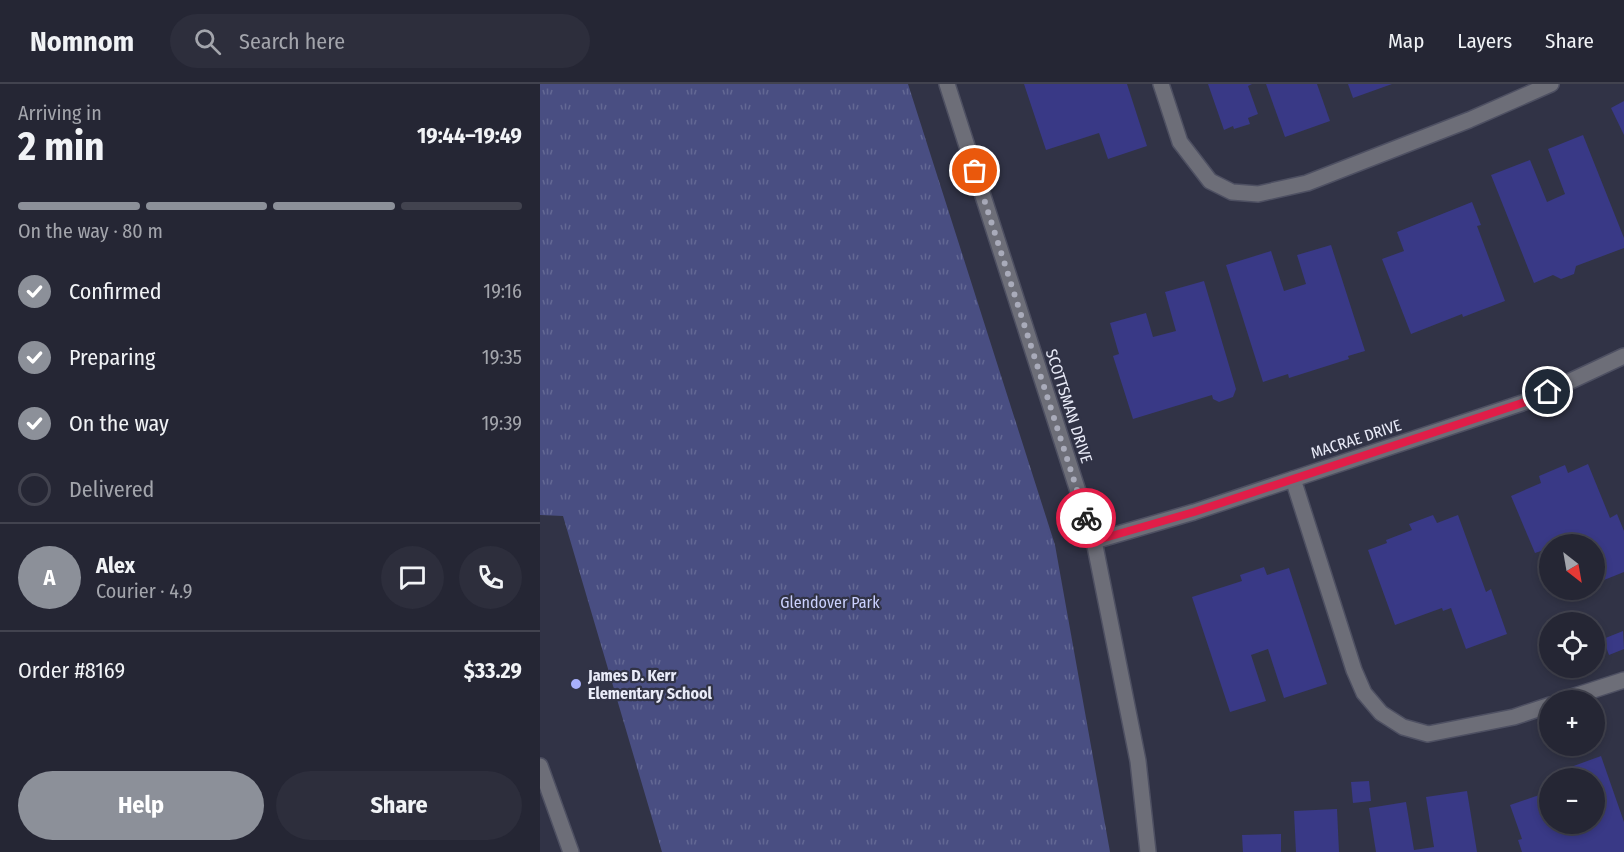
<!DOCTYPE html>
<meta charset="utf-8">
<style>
:root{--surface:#252634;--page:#2d2e3c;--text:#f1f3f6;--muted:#a3a5ac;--line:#42434f;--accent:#8c9099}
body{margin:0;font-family:"Fira Sans Condensed",sans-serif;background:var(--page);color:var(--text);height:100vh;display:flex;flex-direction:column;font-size:22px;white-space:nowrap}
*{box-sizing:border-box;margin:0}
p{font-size:20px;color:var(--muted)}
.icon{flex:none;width:33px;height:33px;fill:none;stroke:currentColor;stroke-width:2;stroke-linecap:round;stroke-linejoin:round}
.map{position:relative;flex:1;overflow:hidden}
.sheet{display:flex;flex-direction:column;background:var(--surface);width:540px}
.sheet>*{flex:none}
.needle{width:39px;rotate:149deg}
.controls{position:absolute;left:999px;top:450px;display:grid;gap:12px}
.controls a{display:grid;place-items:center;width:66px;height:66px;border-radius:50%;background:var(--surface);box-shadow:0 3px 9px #0003,0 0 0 2px var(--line);font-size:30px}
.pin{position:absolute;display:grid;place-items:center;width:51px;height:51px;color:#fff;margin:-26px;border:3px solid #fff;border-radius:50%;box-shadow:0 2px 6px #0007}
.courier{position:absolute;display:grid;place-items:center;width:60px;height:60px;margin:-30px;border:4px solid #e11d48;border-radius:50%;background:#fff;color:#222;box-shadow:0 2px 8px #0007}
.head em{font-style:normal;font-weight:700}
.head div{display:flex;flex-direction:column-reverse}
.head{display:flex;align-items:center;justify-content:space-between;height:102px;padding:0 18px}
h1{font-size:39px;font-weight:700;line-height:45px}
.bar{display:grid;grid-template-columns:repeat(4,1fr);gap:9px 6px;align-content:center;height:72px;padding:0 18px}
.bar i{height:8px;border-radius:4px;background:var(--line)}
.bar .selected{background:var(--accent)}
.bar p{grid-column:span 4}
.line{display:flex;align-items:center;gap:15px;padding:0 18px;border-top:2px solid var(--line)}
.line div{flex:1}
.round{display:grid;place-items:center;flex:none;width:63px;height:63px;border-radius:32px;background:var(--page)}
ol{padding:0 18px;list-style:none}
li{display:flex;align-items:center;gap:18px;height:66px}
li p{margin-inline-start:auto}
li .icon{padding:6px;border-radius:50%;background:var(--accent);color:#fff;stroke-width:4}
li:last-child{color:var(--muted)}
li i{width:33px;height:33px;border:3px solid var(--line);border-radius:50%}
.primary-button{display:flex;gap:12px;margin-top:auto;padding:12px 18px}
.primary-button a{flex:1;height:69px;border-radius:36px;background:var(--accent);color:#fff;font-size:24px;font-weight:700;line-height:69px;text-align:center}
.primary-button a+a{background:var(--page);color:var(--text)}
header{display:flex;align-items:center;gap:36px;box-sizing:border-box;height:84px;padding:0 30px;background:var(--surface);border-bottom:2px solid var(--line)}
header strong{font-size:28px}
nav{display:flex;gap:33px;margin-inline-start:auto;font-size:21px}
.search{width:420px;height:54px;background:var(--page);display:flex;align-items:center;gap:15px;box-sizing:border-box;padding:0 21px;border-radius:33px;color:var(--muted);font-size:22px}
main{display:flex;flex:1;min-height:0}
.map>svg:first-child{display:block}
.grass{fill:url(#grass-tufts)}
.building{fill:#393986}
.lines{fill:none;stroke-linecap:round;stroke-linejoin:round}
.service-casing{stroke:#4e5062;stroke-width:18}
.minor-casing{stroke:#4e5062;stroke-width:18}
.service{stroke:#6d6e78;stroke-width:15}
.minor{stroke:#6d6e78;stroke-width:15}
.done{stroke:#a9abba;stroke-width:6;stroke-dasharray:0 10.8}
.route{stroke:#e11d48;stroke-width:8}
.poi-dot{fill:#a8b0fc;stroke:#313346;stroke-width:2}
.labels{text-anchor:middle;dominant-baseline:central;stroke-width:4.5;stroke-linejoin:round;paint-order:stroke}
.street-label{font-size:16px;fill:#e9ebf8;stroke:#313346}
.park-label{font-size:16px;fill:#cbd1fe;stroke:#313346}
.poi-label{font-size:16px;font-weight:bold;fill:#e9ebf8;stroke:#313346;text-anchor:start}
</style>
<header>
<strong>Nomnom</strong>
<div class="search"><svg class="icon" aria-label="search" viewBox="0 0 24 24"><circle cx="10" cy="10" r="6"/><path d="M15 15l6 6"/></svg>Search here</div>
<nav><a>Map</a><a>Layers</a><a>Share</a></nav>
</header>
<main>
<section class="sheet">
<div class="head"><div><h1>2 min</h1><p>Arriving in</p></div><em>19:44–19:49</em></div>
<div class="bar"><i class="selected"></i><i class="selected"></i><i class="selected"></i><i></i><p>On the way · 80 m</p></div>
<ol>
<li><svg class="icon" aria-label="check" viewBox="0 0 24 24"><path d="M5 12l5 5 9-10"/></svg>Confirmed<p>19:16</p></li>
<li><svg class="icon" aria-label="check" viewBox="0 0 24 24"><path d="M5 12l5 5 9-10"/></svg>Preparing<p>19:35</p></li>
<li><svg class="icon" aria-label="check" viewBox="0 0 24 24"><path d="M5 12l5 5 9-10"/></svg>On the way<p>19:39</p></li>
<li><i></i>Delivered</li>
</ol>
<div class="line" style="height:108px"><b class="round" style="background:var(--accent);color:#fff">A</b><div><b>Alex</b><p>Courier · 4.9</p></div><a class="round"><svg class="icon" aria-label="chat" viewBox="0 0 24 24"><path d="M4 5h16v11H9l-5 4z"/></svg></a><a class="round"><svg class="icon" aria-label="phone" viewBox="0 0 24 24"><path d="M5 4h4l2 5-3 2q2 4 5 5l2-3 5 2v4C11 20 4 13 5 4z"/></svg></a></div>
<div class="line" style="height:78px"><div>Order #8169</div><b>$33.29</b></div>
<div class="primary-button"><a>Help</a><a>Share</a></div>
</section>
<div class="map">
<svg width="1084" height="768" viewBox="0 0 1084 768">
<defs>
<pattern id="grass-tufts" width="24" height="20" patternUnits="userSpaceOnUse" patternTransform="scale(1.5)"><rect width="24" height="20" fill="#494e82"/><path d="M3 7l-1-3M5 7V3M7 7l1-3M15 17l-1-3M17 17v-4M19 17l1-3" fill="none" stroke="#636894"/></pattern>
</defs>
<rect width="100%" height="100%" fill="#313346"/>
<polygon class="grass" points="0,0 368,0 515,461 570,768 122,768 23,432 0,431"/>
<g class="building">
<polygon points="484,0 587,0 607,62 568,75 559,49 506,66"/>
<polygon points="668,0 712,0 708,2 718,30 708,34 710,40 694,45 693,42 684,46"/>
<polygon points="726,0 777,0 790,37 745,53"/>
<polygon points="808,0 852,0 813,14"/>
<polygon points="1084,17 1084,51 1071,24"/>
<polygon points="1043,51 1084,154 1084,164 1036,182 1034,190 1021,195 1013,191 994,199 951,91 990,76 1007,118 1025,110 1008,65"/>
<polygon points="932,118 941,141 937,142 965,217 923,233 922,230 871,250 842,175 864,167 857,148"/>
<polygon points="791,161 825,267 808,272 809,275 749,294 748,290 723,298 686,181 731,167 744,207 766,200 757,171"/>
<polygon points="664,197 696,305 693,313 679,318 673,315 672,311 593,335 573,272 579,270 570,239 606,229 613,253 636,247 625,208"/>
<polygon points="1048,380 1070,434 1077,430 1084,447 1084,488 1059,498 1054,488 1054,460 1010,460 1009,478 1004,466 995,469 971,412 1001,399 999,392 1025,381 1028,389"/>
<polygon points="893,431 897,439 918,431 946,508 951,505 967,550 926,565 911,524 903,527 902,524 855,541 828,466 847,459 846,456 872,446 869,440"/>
<polygon points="724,483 727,491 749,484 787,600 744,614 728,565 711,571 726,617 690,628 652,513 702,497 700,491"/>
<polygon points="1083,547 1084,565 1069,571 1063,555"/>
<polygon points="1061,672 1084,738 1084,768 982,768 978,756 982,755 970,721 1005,709 1010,720 1010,740 1054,740 1054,694 1023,694 1020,687"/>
<polygon points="829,697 831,717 813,719 811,698"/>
<polygon points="927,707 937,768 836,768 829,724 866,718 874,766 894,763 886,713"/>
<polygon points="797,725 799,768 756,768 754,727"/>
<polygon points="741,750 741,768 703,768 702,751"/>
</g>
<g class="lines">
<g class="service-casing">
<g id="service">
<polyline points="621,0 640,58 670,97 692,108 718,110 767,99 929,36 1011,0"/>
<polyline points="753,395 814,586 824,609 841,629 863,643 888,650 974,633 1010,621"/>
<polyline points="1022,616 1084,596"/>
<polyline points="0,682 31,768"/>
</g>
</g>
<g class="minor-casing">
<g id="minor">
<polyline points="407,0 554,457 598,677 608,768"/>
<polyline points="554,457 654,428 988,317 1084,272"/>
</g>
</g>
<use href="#service" class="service"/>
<use href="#minor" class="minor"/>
</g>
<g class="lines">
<polyline class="done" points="435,87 546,434"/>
<polyline class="route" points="546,434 554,457 654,428 988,317 1008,308"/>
</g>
<circle class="poi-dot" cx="36" cy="600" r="6"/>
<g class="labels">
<g class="street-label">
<text transform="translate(529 322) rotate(72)">SCOTTSMAN DRIVE</text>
<text transform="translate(816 355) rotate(-18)">MACRAE DRIVE</text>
</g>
<g class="park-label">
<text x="290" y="518">Glendover Park</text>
</g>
<g class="poi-label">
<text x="48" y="591">James D. Kerr<tspan x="48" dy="18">Elementary School</tspan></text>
</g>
</g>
</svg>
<div class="controls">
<a><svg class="needle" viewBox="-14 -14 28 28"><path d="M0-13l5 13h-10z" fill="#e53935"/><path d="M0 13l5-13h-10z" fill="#a3a5ac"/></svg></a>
<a><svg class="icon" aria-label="locate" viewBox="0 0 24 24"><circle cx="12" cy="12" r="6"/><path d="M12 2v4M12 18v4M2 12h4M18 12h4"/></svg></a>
<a>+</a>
<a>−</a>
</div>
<div class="pin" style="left:435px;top:87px;background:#ea580c"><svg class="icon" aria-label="bag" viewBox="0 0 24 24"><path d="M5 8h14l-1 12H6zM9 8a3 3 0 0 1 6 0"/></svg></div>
<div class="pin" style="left:1008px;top:308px;background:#1f2937"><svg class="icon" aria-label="home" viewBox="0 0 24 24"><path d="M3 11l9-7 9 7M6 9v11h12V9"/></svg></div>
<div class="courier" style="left:546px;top:434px"><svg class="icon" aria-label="bike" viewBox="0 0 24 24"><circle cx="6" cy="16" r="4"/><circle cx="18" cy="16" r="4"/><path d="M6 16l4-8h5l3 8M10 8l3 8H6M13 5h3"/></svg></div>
</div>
</main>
